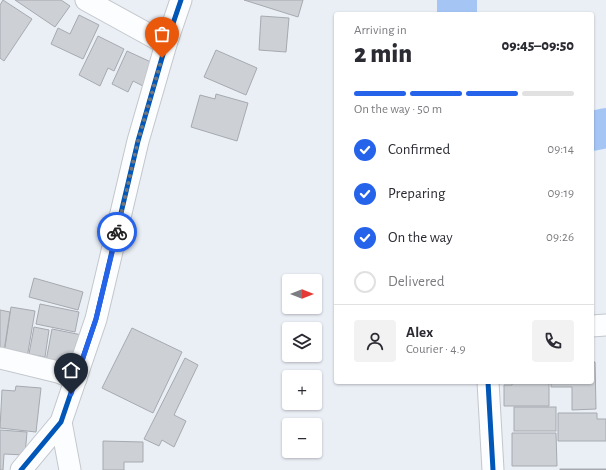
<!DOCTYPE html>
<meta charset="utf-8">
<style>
:root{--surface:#fff;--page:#f2f2f3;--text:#2b2b33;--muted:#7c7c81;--line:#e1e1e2;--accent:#2563eb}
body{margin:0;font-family:"Alegreya Sans",sans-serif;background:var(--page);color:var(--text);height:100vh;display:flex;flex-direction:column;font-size:15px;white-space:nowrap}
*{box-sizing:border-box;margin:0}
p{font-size:13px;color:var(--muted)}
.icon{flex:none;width:22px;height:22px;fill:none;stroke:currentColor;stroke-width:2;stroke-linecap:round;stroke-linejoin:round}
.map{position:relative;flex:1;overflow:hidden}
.drawer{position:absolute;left:334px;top:12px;width:260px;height:372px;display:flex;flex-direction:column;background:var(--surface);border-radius:4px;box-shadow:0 1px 3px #0004}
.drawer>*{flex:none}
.needle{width:26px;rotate:90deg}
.fabs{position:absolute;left:282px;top:274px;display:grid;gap:8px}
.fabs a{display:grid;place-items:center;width:40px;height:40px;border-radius:4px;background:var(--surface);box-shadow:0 1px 3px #0004;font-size:20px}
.pin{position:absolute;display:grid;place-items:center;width:34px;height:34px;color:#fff;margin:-41px -17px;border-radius:50% 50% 50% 0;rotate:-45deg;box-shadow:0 0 4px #0007}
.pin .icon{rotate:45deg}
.courier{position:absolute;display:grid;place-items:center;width:40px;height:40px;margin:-20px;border:3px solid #2563eb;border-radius:50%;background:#fff;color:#222;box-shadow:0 1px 5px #0007}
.overview em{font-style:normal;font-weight:800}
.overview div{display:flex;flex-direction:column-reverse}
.overview{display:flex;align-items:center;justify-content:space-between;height:68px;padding:0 20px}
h1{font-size:26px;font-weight:800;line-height:30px}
.bar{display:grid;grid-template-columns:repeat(4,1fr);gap:6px 4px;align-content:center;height:48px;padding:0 20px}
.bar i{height:5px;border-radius:3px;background:var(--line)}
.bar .on{background:var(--accent)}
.bar p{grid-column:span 4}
.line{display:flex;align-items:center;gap:10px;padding:0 20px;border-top:1px solid var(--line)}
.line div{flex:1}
.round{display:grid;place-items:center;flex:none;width:42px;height:42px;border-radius:4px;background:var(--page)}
ol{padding:0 20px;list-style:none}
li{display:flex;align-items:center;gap:12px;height:44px}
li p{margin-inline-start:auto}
li .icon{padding:4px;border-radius:50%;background:var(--accent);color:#fff;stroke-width:4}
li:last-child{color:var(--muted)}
li i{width:22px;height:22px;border:2px solid var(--line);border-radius:50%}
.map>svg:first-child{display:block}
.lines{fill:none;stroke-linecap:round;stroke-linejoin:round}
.river{stroke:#a5c6f5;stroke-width:40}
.building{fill:#cdd1d6;stroke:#a6aab0}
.minor-casing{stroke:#c3c7cc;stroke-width:23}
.minor{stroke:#fcfdfe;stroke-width:21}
.cycleway-casing{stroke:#fff;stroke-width:8}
.cycleway{stroke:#0057b8;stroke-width:5}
.done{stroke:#72777c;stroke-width:4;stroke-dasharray:0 7.2}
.route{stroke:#2563eb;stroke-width:5}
</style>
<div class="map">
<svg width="606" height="470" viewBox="0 0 606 470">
<rect width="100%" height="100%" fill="#eaeff6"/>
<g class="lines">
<g class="river">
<polyline points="457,14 457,0"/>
<polyline points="592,131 606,128"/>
</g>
</g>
<g class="building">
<polygon points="3,0 32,19 4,61 0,58 0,5"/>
<polygon points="15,0 61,0 70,6 55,27"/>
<polygon points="244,0 303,0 298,17"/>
<polygon points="79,15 99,25 83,59 51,44 58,28 70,34"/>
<polygon points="261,16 289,18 286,52 259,50"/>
<polygon points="98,36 124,49 114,71 108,68 100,86 79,75"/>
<polygon points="216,50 257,68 246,95 204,77"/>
<polygon points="127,51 153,63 143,86 133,81 128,92 112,84"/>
<polygon points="216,94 248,103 237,141 191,127 200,95 215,99"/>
<polygon points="34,278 83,292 78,310 29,297"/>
<polygon points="40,304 79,312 75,332 36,324"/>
<polygon points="11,307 35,311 27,358 4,354"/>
<polygon points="0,310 10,312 4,351 0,350"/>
<polygon points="34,327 49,330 45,357 29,354"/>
<polygon points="132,328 182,352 153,413 102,388"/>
<polygon points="52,329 82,335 76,366 46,361"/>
<polygon points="185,358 198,365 174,415 186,421 174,447 162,440 159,446 144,439"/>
<polygon points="592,362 595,362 596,409 572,410 572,387 551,387 551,382 592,382"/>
<polygon points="512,382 549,382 549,406 504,406 504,385 512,385"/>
<polygon points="16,386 41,388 36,432 0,428 2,390 15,391"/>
<rect x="514" y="407" width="42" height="24"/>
<polygon points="558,413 597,413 597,419 606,419 606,441 558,441"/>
<polygon points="0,430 27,432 25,455 4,454 3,470 0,470"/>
<polygon points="512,433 556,433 557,466 512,466"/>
<polygon points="103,441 143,442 143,462 124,462 124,470 103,470"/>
<rect x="560" y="469" width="46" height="1"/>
</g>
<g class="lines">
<g class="minor-casing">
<g id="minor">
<polyline points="86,0 166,44"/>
<polyline points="592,326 606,325"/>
<polyline points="0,358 58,372 76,379"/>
<polyline points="488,382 493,470"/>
<polyline points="61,422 70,470"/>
<polyline points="21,470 61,422 96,319 138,141 166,44 181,0"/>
</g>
</g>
<use href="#minor" class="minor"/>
<g class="cycleway-casing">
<g id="cycleway">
<polyline points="488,382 493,470"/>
<polyline points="21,470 61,422 96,319 138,141 166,44 181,0"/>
</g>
</g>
<use href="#cycleway" class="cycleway"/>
</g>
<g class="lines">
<polyline class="done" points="117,232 138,141 162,58"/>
<polyline class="route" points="71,394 96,319 117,232"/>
</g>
</svg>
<div class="fabs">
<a><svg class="needle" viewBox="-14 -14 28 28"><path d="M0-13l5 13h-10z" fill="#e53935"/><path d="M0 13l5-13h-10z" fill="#7c7c81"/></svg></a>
<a><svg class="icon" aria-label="layers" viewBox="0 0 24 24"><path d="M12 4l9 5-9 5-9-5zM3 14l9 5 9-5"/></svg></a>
<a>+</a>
<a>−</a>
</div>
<div class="pin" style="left:162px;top:58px;background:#ea580c"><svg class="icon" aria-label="bag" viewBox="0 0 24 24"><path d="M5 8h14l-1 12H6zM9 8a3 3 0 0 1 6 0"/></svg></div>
<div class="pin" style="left:71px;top:394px;background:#1f2937"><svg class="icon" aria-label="home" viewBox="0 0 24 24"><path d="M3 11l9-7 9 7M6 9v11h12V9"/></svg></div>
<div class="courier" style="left:117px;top:232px"><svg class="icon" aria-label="bike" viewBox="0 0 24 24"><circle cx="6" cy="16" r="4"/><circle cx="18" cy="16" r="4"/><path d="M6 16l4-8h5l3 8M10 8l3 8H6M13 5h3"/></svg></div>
<section class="drawer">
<div class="overview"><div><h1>2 min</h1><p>Arriving in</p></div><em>09:45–09:50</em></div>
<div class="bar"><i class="on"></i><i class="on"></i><i class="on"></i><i></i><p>On the way · 50 m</p></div>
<ol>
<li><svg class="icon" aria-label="check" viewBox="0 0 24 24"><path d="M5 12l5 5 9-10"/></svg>Confirmed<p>09:14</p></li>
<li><svg class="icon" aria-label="check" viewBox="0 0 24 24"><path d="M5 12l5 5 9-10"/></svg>Preparing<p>09:19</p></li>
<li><svg class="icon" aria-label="check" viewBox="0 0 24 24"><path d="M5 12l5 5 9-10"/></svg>On the way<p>09:26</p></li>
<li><i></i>Delivered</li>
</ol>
<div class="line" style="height:72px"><a class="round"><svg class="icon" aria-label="person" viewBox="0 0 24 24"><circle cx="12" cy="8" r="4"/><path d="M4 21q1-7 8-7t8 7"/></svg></a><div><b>Alex</b><p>Courier · 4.9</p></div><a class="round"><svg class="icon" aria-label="phone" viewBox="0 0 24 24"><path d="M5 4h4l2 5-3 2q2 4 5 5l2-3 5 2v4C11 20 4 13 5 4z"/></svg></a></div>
</section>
</div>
